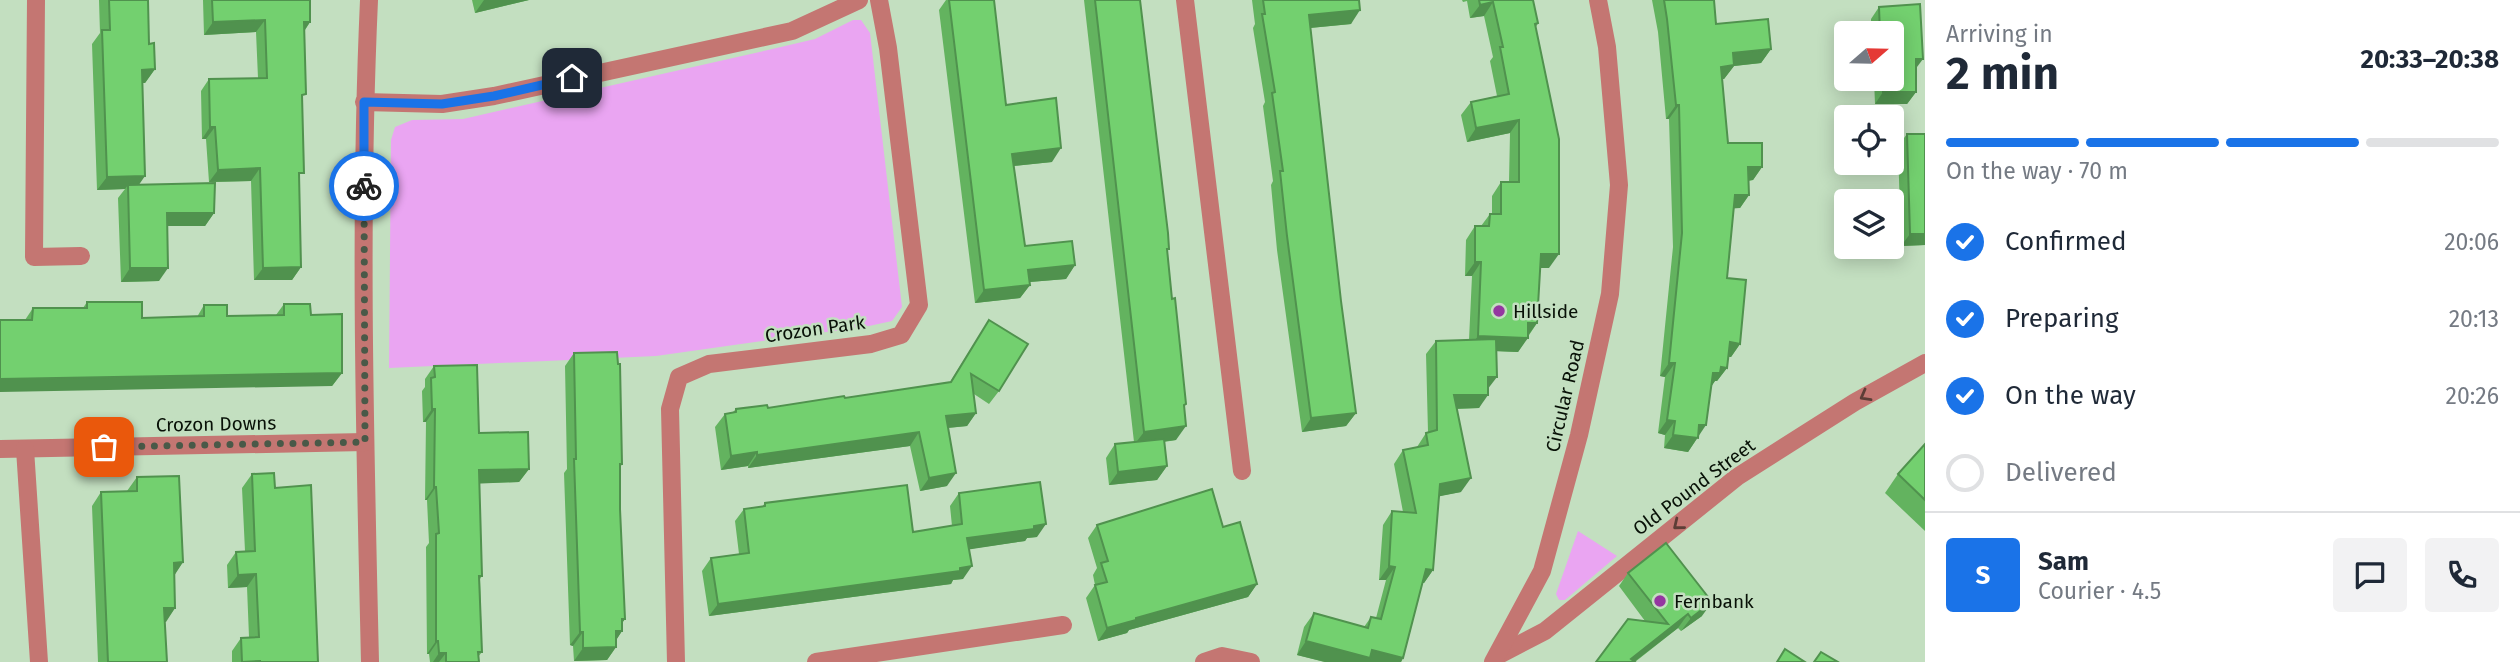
<!DOCTYPE html>
<meta charset="utf-8">
<style>
:root{--surface:#fff;--page:#f2f2f3;--text:#1f2937;--muted:#747a83;--line:#e0e1e3;--accent:#1a73e8}
body{margin:0;font-family:"Fira Sans",sans-serif;background:var(--page);color:var(--text);height:100vh;display:flex;flex-direction:column;font-size:26px;white-space:nowrap}
*{box-sizing:border-box;margin:0}
p{font-size:23px;color:var(--muted)}
.icon{flex:none;width:38px;height:38px;fill:none;stroke:currentColor;stroke-width:2;stroke-linecap:round;stroke-linejoin:round}
.map{position:relative;flex:1;overflow:hidden}
.sheet{display:flex;flex-direction:column;background:var(--surface);width:595px}
.sheet>*{flex:none}
.needle{width:46px;rotate:70deg}
.fabs{position:absolute;left:1834px;top:21px;display:grid;gap:14px}
.fabs a{display:grid;place-items:center;width:70px;height:70px;border-radius:7px;background:var(--surface);box-shadow:0 4px 18px #0003;font-size:35px}
.pin{position:absolute;display:grid;place-items:center;width:60px;height:60px;color:#fff;margin:-30px;border-radius:14px;box-shadow:0 4px 10px #0006}
.courier{position:absolute;display:grid;place-items:center;width:70px;height:70px;margin:-35px;border:5px solid #1a73e8;border-radius:50%;background:#fff;color:#222;box-shadow:0 2px 9px #0007}
.headline em{font-style:normal;font-weight:700}
.headline div{display:flex;flex-direction:column-reverse}
.headline{display:flex;align-items:center;justify-content:space-between;height:119px;padding:0 21px}
h1{font-size:46px;font-weight:700;line-height:52px}
.bar{display:grid;grid-template-columns:repeat(4,1fr);gap:10px 7px;align-content:center;height:84px;padding:0 21px}
.bar i{height:9px;border-radius:5px;background:var(--line)}
.bar .active{background:var(--accent)}
.bar p{grid-column:span 4}
.line{display:flex;align-items:center;gap:18px;padding:0 21px;border-top:2px solid var(--line)}
.line div{flex:1}
.round{display:grid;place-items:center;flex:none;width:74px;height:74px;border-radius:7px;background:var(--page)}
ol{padding:0 21px;list-style:none}
li{display:flex;align-items:center;gap:21px;height:77px}
li p{margin-inline-start:auto}
li .icon{padding:7px;border-radius:50%;background:var(--accent);color:#fff;stroke-width:4}
li:last-child{color:var(--muted)}
li i{width:38px;height:38px;border:4px solid var(--line);border-radius:50%}
main{display:flex;flex:1;min-height:0}
.map>svg:first-child{display:block}
.green{fill:#eaa5f2}
.lines{fill:none;stroke-linecap:round;stroke-linejoin:round}
.minor{stroke:#c47672;stroke-width:18}
.wall{fill:#63b35f}
.shaded-wall{fill:#50924e}
.building{fill:#73d06f;stroke:#50924e;stroke-width:2}
.oneway{stroke:#5d3e37}
.done{stroke:#495948;stroke-width:7;stroke-dasharray:0 12.6}
.route{stroke:#1a73e8;stroke-width:9}
.poi-dot{fill:#9437a0;stroke:#c3dfc0;stroke-width:2.5}
.labels{text-anchor:middle;dominant-baseline:central;stroke-width:5;stroke-linejoin:round;paint-order:stroke}
.poi-label{font-size:19px;fill:#081107;stroke:#c3dfc0;text-anchor:start}
.street-label{font-size:19px;fill:#081107;stroke:#c3dfc0}
</style>
<main>
<div class="map">
<svg width="1925" height="662" viewBox="0 0 1925 662">
<rect width="100%" height="100%" fill="#c3dfc0"/>
<g class="green">
<polygon points="853,20 861,20 870,33 902,307 892,321 869,326 656,356 389,368 391,140 395,127 412,120 463,119 768,50 815,39"/>
<polygon points="1578,531 1617,556 1565,600 1559,600 1556,594"/>
</g>
<g class="lines">
<g class="minor">
<polyline points="36,0 34,257 81,256"/>
<path d="M369,0C359,221 365,441 370,662"/>
<polyline points="1185,0 1242,471"/>
<polyline points="364,102 442,104 494,96 792,31 859,0"/>
<polyline points="0,449 365,442"/>
<polyline points="25,449 39,662"/>
<polyline points="1497,656 1545,631 1737,477 1855,402 1925,363"/>
<polyline points="676,662 670,409 679,377 709,364 871,344 901,335 919,305 888,48 879,0"/>
<polyline points="816,662 1063,625"/>
<polyline points="1204,662 1222,656 1251,662"/>
<polyline points="1493,662 1542,571 1579,435 1610,294 1619,185 1607,47 1598,0"/>
</g>
</g>
<g class="wall">
<polygon points="99,0 148,0 149,44 155,69 145,83 142,83 139,185 214,213 205,226 167,226 159,281 121,282 118,198 125,189 97,190 92,44 100,33"/>
<polygon points="203,0 310,0 310,22 305,30 299,180 301,267 292,280 254,280 251,181 209,182 206,139 202,139 201,91 209,79 258,78 256,32 204,35"/>
<polygon points="472,0 529,0 475,13"/>
<polygon points="946,0 994,0 1006,105 1052,162 1014,166 1025,246 1075,265 1066,279 1029,282 1030,285 1020,298 975,303 939,10"/>
<polygon points="1084,0 1140,0 1184,408 1176,440 1164,442 1167,466 1157,480 1109,485 1106,458 1115,444 1134,442"/>
<polygon points="1252,0 1359,0 1351,24 1310,28 1341,301 1356,413 1346,426 1302,432 1277,250 1271,185 1273,181 1263,106 1265,102 1253,28 1255,24"/>
<polygon points="1462,0 1533,0 1538,23 1536,27 1549,268 1540,268 1537,323 1518,352 1496,351 1488,389 1479,408 1457,409 1461,492 1439,496 1433,570 1424,583 1422,583 1403,658 1401,662 1325,662 1297,655 1304,627 1314,613 1364,627 1371,617 1376,618 1386,580 1379,580 1383,525 1392,511 1403,512 1394,464 1403,450 1417,447 1426,433 1428,432 1426,354 1436,341 1469,340 1472,276 1465,276 1466,240 1475,226 1481,226 1490,214 1492,214 1492,196 1501,182 1509,182 1510,133 1467,142 1461,115 1471,102 1497,96 1490,61 1493,57 1484,16 1470,18 1467,1 1463,2"/>
<polygon points="1652,0 1714,0 1716,24 1771,49 1761,63 1734,66 1724,79 1722,79 1728,143 1762,167 1753,180 1749,181 1749,195 1740,208 1733,208 1727,278 1740,344 1731,357 1728,357 1727,368 1717,381 1715,381 1711,386 1698,437 1688,452 1664,448 1665,435 1658,433 1665,377 1660,376 1673,247 1669,119 1666,119 1658,32"/>
<polygon points="1879,7 1916,69 1916,92 1907,104 1875,104 1874,79 1892,79 1892,33 1871,33 1871,19"/>
<polygon points="1907,134 1925,245 1901,246 1898,146"/>
<polygon points="87,302 142,318 197,317 204,305 227,316 276,315 284,304 311,315 342,373 332,386 25,320 33,308 83,308"/>
<polygon points="989,320 999,391 989,404 974,394 976,413 967,426 948,428 947,486 920,491 910,446 748,468 748,466 721,470 715,427 725,414 733,412 736,409 768,408 845,398 950,382"/>
<polygon points="574,353 622,464 620,468 620,509 625,619 622,623 622,631 616,640 616,647 607,660 574,661 573,646 570,645 564,473 567,469 565,366"/>
<polygon points="434,366 479,433 529,469 519,482 479,483 482,576 480,579 482,652 478,657 479,662 430,662 429,654 427,654 426,547 429,543 427,500 425,500 426,422 423,422 422,391 425,387 425,379"/>
<polygon points="1925,444 1925,531 1885,493 1898,474"/>
<polygon points="252,474 275,488 318,662 232,662 232,651 241,638 249,637 247,587 228,588 227,565 236,552 245,551 242,488"/>
<polygon points="137,477 183,562 174,575 175,608 165,622 167,662 98,662 92,506 101,492 127,491"/>
<polygon points="959,493 1037,537 1027,538 1025,541 969,549 963,579 953,580 951,584 709,616 702,571 711,558 739,554 735,521 744,509 762,507 765,503 913,532 952,526 950,506"/>
<polygon points="1097,525 1223,527 1257,584 1248,597 1129,630 1127,633 1098,641 1086,598 1095,585 1093,575 1097,568 1088,538"/>
<polygon points="1628,573 1702,616 1681,631 1678,628 1635,662 1596,662 1645,621 1619,586"/>
</g>
<g class="shaded-wall">
<polygon points="484,0 529,0 475,13"/>
<polygon points="1493,2 1484,16 1470,18 1480,5"/>
<polygon points="1360,10 1351,24 1299,29 1309,15"/>
<polygon points="265,20 256,32 204,35 213,22"/>
<polygon points="304,22 310,22 302,34"/>
<polygon points="1771,49 1761,63 1734,66 1724,79 1711,80 1721,67 1733,53"/>
<polygon points="1916,59 1923,59 1914,71"/>
<polygon points="155,69 145,83 132,83 142,70"/>
<polygon points="1883,92 1916,92 1907,104 1875,104"/>
<polygon points="1676,105 1679,105 1669,119 1666,119"/>
<polygon points="1519,120 1510,133 1467,142 1476,128"/>
<polygon points="210,127 215,127 206,139 202,139"/>
<polygon points="1061,148 1052,162 1003,167 1012,154"/>
<polygon points="1748,167 1762,167 1753,180 1739,181"/>
<polygon points="260,168 251,181 209,182 218,170"/>
<polygon points="145,176 136,189 128,185 125,189 97,190 107,177"/>
<polygon points="1735,195 1749,195 1740,208 1725,209"/>
<polygon points="167,213 214,213 205,226 158,226"/>
<polygon points="1910,234 1925,234 1925,245 1901,246"/>
<polygon points="1541,254 1559,254 1549,268 1531,268"/>
<polygon points="1475,262 1481,262 1472,276 1465,276"/>
<polygon points="1075,265 1066,279 1018,283 1028,270"/>
<polygon points="301,267 292,280 254,280 263,268"/>
<polygon points="130,268 168,268 159,281 121,282"/>
<polygon points="1030,285 1020,298 975,303 984,290"/>
<polygon points="1528,323 1537,323 1527,337"/>
<polygon points="1478,336 1528,338 1518,352 1468,350"/>
<polygon points="1730,342 1740,344 1731,357 1720,355"/>
<polygon points="1669,363 1675,363 1665,377 1660,376"/>
<polygon points="1721,367 1727,368 1717,381 1715,381 1711,387 1713,373"/>
<polygon points="342,373 332,386 0,392 0,379"/>
<polygon points="1488,377 1497,377 1487,390"/>
<polygon points="1454,395 1488,395 1479,408 1444,409"/>
<polygon points="432,409 435,409 426,422 423,422"/>
<polygon points="976,413 967,426 936,429 946,416"/>
<polygon points="1356,413 1346,426 1302,432 1311,418"/>
<polygon points="1667,420 1675,421 1665,435 1658,433"/>
<polygon points="1699,425 1706,425 1688,452 1664,448 1673,435"/>
<polygon points="1186,426 1176,440 1134,445 1144,432"/>
<polygon points="919,432 910,446 748,468 757,455"/>
<polygon points="757,452 748,466 721,470 731,456"/>
<polygon points="1167,466 1157,480 1109,485 1118,472"/>
<polygon points="529,469 519,482 470,484 479,470"/>
<polygon points="956,473 947,486 920,491 929,478"/>
<polygon points="1471,478 1461,492 1431,498 1440,484"/>
<polygon points="434,487 436,487 427,500 425,500"/>
<polygon points="1046,524 1037,537 1027,538 1025,541 959,551 967,538"/>
<polygon points="183,562 174,576 174,563"/>
<polygon points="972,566 963,579 953,580 951,584 709,616 718,604"/>
<polygon points="1389,566 1395,567 1386,580 1379,580"/>
<polygon points="1426,569 1433,570 1424,583 1416,583"/>
<polygon points="256,574 247,587 228,588 238,575"/>
<polygon points="1257,584 1248,597 1129,630 1127,633 1098,641 1107,628 1136,618"/>
<polygon points="1712,602 1702,616 1681,631 1691,618"/>
<polygon points="164,608 175,608 166,622 155,622"/>
<polygon points="1688,614 1678,628 1634,662 1631,659"/>
<polygon points="622,619 625,619 616,631 622,631 613,645 615,632"/>
<polygon points="580,632 583,632 573,646 570,645"/>
<polygon points="436,641 438,641 429,654 427,654"/>
<polygon points="1306,641 1372,650 1403,658 1401,662 1325,662 1297,655"/>
<polygon points="616,647 607,660 574,661 583,648"/>
<polygon points="439,653 446,653 439,662 433,662"/>
</g>
<g class="building">
<polygon points="109,0 148,0 149,44 154,43 155,69 142,70 145,176 107,177 102,30 110,30"/>
<polygon points="212,0 310,0 310,22 304,22 306,94 302,95 304,173 299,173 301,267 263,268 260,168 218,170 215,127 210,127 209,79 267,78 265,20 213,22"/>
<polygon points="949,0 994,0 1006,105 1056,98 1061,148 1012,154 1025,246 1072,241 1075,265 1028,270 1030,285 984,290"/>
<polygon points="1095,0 1140,0 1168,233 1169,249 1167,249 1172,299 1175,298 1179,336 1186,404 1184,405 1186,426 1144,432"/>
<polygon points="1263,0 1359,0 1360,10 1309,15 1341,301 1356,413 1311,418 1287,236 1280,171 1283,171 1272,93 1275,92 1262,14 1265,14"/>
<polygon points="1479,0 1533,0 1538,23 1535,24 1559,139 1559,254 1541,254 1537,323 1528,323 1528,338 1478,336 1481,262 1475,262 1475,226 1489,226 1490,214 1501,214 1501,182 1519,182 1519,120 1476,128 1471,102 1509,94 1500,47 1503,47 1493,2 1480,5"/>
<polygon points="1664,0 1714,0 1716,24 1768,19 1771,49 1733,53 1734,65 1721,67 1728,143 1762,143 1762,167 1748,167 1749,195 1735,195 1727,278 1746,280 1740,344 1730,342 1727,368 1721,367 1720,373 1713,373 1706,425 1699,425 1698,438 1673,435 1675,421 1667,420 1675,363 1669,363 1682,233 1679,105 1676,105 1667,19"/>
<polygon points="1920,4 1923,59 1916,59 1916,92 1883,92 1883,79 1892,79 1892,33 1880,33 1879,7"/>
<polygon points="1907,134 1925,134 1925,234 1910,234"/>
<polygon points="215,183 214,213 167,213 168,268 130,268 128,185"/>
<polygon points="87,302 142,302 142,318 204,316 204,305 227,305 227,316 284,315 284,304 310,304 311,315 342,314 342,373 0,379 0,320 32,320 33,308 87,308"/>
<polygon points="989,320 1028,344 999,391 971,374 976,413 946,416 956,473 929,478 919,432 757,455 757,452 731,456 725,414 736,412 736,409 767,405 768,408 844,396 845,398 951,382"/>
<polygon points="1496,339 1497,377 1488,377 1488,395 1454,395 1471,478 1440,484 1433,570 1426,569 1403,658 1372,650 1370,658 1306,641 1314,613 1368,628 1371,617 1381,619 1395,567 1389,566 1392,511 1416,513 1403,450 1428,445 1426,433 1437,430 1436,341"/>
<polygon points="617,352 618,364 620,364 622,464 620,464 620,509 625,619 622,619 622,631 616,631 616,647 583,648 583,632 580,632 574,459 576,459 574,353"/>
<polygon points="477,365 479,433 528,432 529,469 479,470 482,576 479,576 482,652 478,652 479,662 446,662 446,653 439,653 438,641 436,641 436,534 439,533 436,487 434,487 435,409 432,409 431,378 435,377 434,366"/>
<polygon points="1164,439 1167,466 1118,472 1115,444"/>
<polygon points="1925,444 1925,500 1898,474"/>
<polygon points="274,473 275,488 311,485 318,662 260,662 260,661 242,662 241,638 259,637 256,574 238,575 236,552 255,551 252,474"/>
<polygon points="179,476 183,562 174,563 175,608 164,608 167,662 108,662 101,492 137,491 137,477"/>
<polygon points="1040,482 1046,524 1034,526 1034,529 967,538 972,566 960,568 960,571 718,604 711,558 749,553 744,509 765,506 765,503 907,485 913,532 962,524 959,493"/>
<polygon points="1212,489 1223,527 1240,522 1257,584 1136,618 1136,620 1107,628 1095,585 1107,582 1101,563 1108,561 1097,525"/>
<polygon points="1666,543 1712,602 1691,618 1688,614 1631,659 1635,662 1596,662 1628,619 1668,624 1628,573"/>
<polygon points="1785,649 1805,662 1777,662"/>
<polygon points="1821,652 1838,662 1814,662"/>
</g>
<defs><path id="oneway-chevron" d="M-2-3.5L2.5 0L-2 3.5" fill="none" stroke-width="1.6" stroke-linecap="round" stroke-linejoin="round" transform="scale(1.75)"/></defs>
<g class="oneway">
<use href="#oneway-chevron" transform="translate(1865 396) rotate(151)"/>
<use href="#oneway-chevron" transform="translate(1678 525) rotate(141)"/>
</g>
<g class="lines">
<polyline class="done" points="104,447 365,442 364,186"/>
<polyline class="route" points="364,186 364,102 442,104 494,96 572,78"/>
</g>
<g class="poi-dot">
<circle cx="1499" cy="311" r="7"/>
<circle cx="1660" cy="601" r="7"/>
</g>
<g class="labels">
<g class="poi-label">
<text x="1513" y="311">Hillside</text>
<text x="1674" y="601">Fernbank</text>
</g>
<g class="street-label">
<text transform="translate(815 329) rotate(-8)">Crozon Park</text>
<text transform="translate(1565 396) rotate(-77)">Circular Road</text>
<text transform="translate(216 424) rotate(-1)">Crozon Downs</text>
<text transform="translate(1694 487) rotate(-37)">Old Pound Street</text>
</g>
</g>
</svg>
<div class="fabs">
<a><svg class="needle" viewBox="-14 -14 28 28"><path d="M0-13l5 13h-10z" fill="#e53935"/><path d="M0 13l5-13h-10z" fill="#747a83"/></svg></a>
<a><svg class="icon" aria-label="locate" viewBox="0 0 24 24"><circle cx="12" cy="12" r="6"/><path d="M12 2v4M12 18v4M2 12h4M18 12h4"/></svg></a>
<a><svg class="icon" aria-label="layers" viewBox="0 0 24 24"><path d="M12 4l9 5-9 5-9-5zM3 14l9 5 9-5"/></svg></a>
</div>
<div class="pin" style="left:104px;top:447px;background:#ea580c"><svg class="icon" aria-label="bag" viewBox="0 0 24 24"><path d="M5 8h14l-1 12H6zM9 8a3 3 0 0 1 6 0"/></svg></div>
<div class="pin" style="left:572px;top:78px;background:#1f2937"><svg class="icon" aria-label="home" viewBox="0 0 24 24"><path d="M3 11l9-7 9 7M6 9v11h12V9"/></svg></div>
<div class="courier" style="left:364px;top:186px"><svg class="icon" aria-label="bike" viewBox="0 0 24 24"><circle cx="6" cy="16" r="4"/><circle cx="18" cy="16" r="4"/><path d="M6 16l4-8h5l3 8M10 8l3 8H6M13 5h3"/></svg></div>
</div>
<section class="sheet">
<div class="headline"><div><h1>2 min</h1><p>Arriving in</p></div><em>20:33–20:38</em></div>
<div class="bar"><i class="active"></i><i class="active"></i><i class="active"></i><i></i><p>On the way · 70 m</p></div>
<ol>
<li><svg class="icon" aria-label="check" viewBox="0 0 24 24"><path d="M5 12l5 5 9-10"/></svg>Confirmed<p>20:06</p></li>
<li><svg class="icon" aria-label="check" viewBox="0 0 24 24"><path d="M5 12l5 5 9-10"/></svg>Preparing<p>20:13</p></li>
<li><svg class="icon" aria-label="check" viewBox="0 0 24 24"><path d="M5 12l5 5 9-10"/></svg>On the way<p>20:26</p></li>
<li><i></i>Delivered</li>
</ol>
<div class="line" style="height:126px"><b class="round" style="background:var(--accent);color:#fff">S</b><div><b>Sam</b><p>Courier · 4.5</p></div><a class="round"><svg class="icon" aria-label="chat" viewBox="0 0 24 24"><path d="M4 5h16v11H9l-5 4z"/></svg></a><a class="round"><svg class="icon" aria-label="phone" viewBox="0 0 24 24"><path d="M5 4h4l2 5-3 2q2 4 5 5l2-3 5 2v4C11 20 4 13 5 4z"/></svg></a></div>
</section>
</main>
